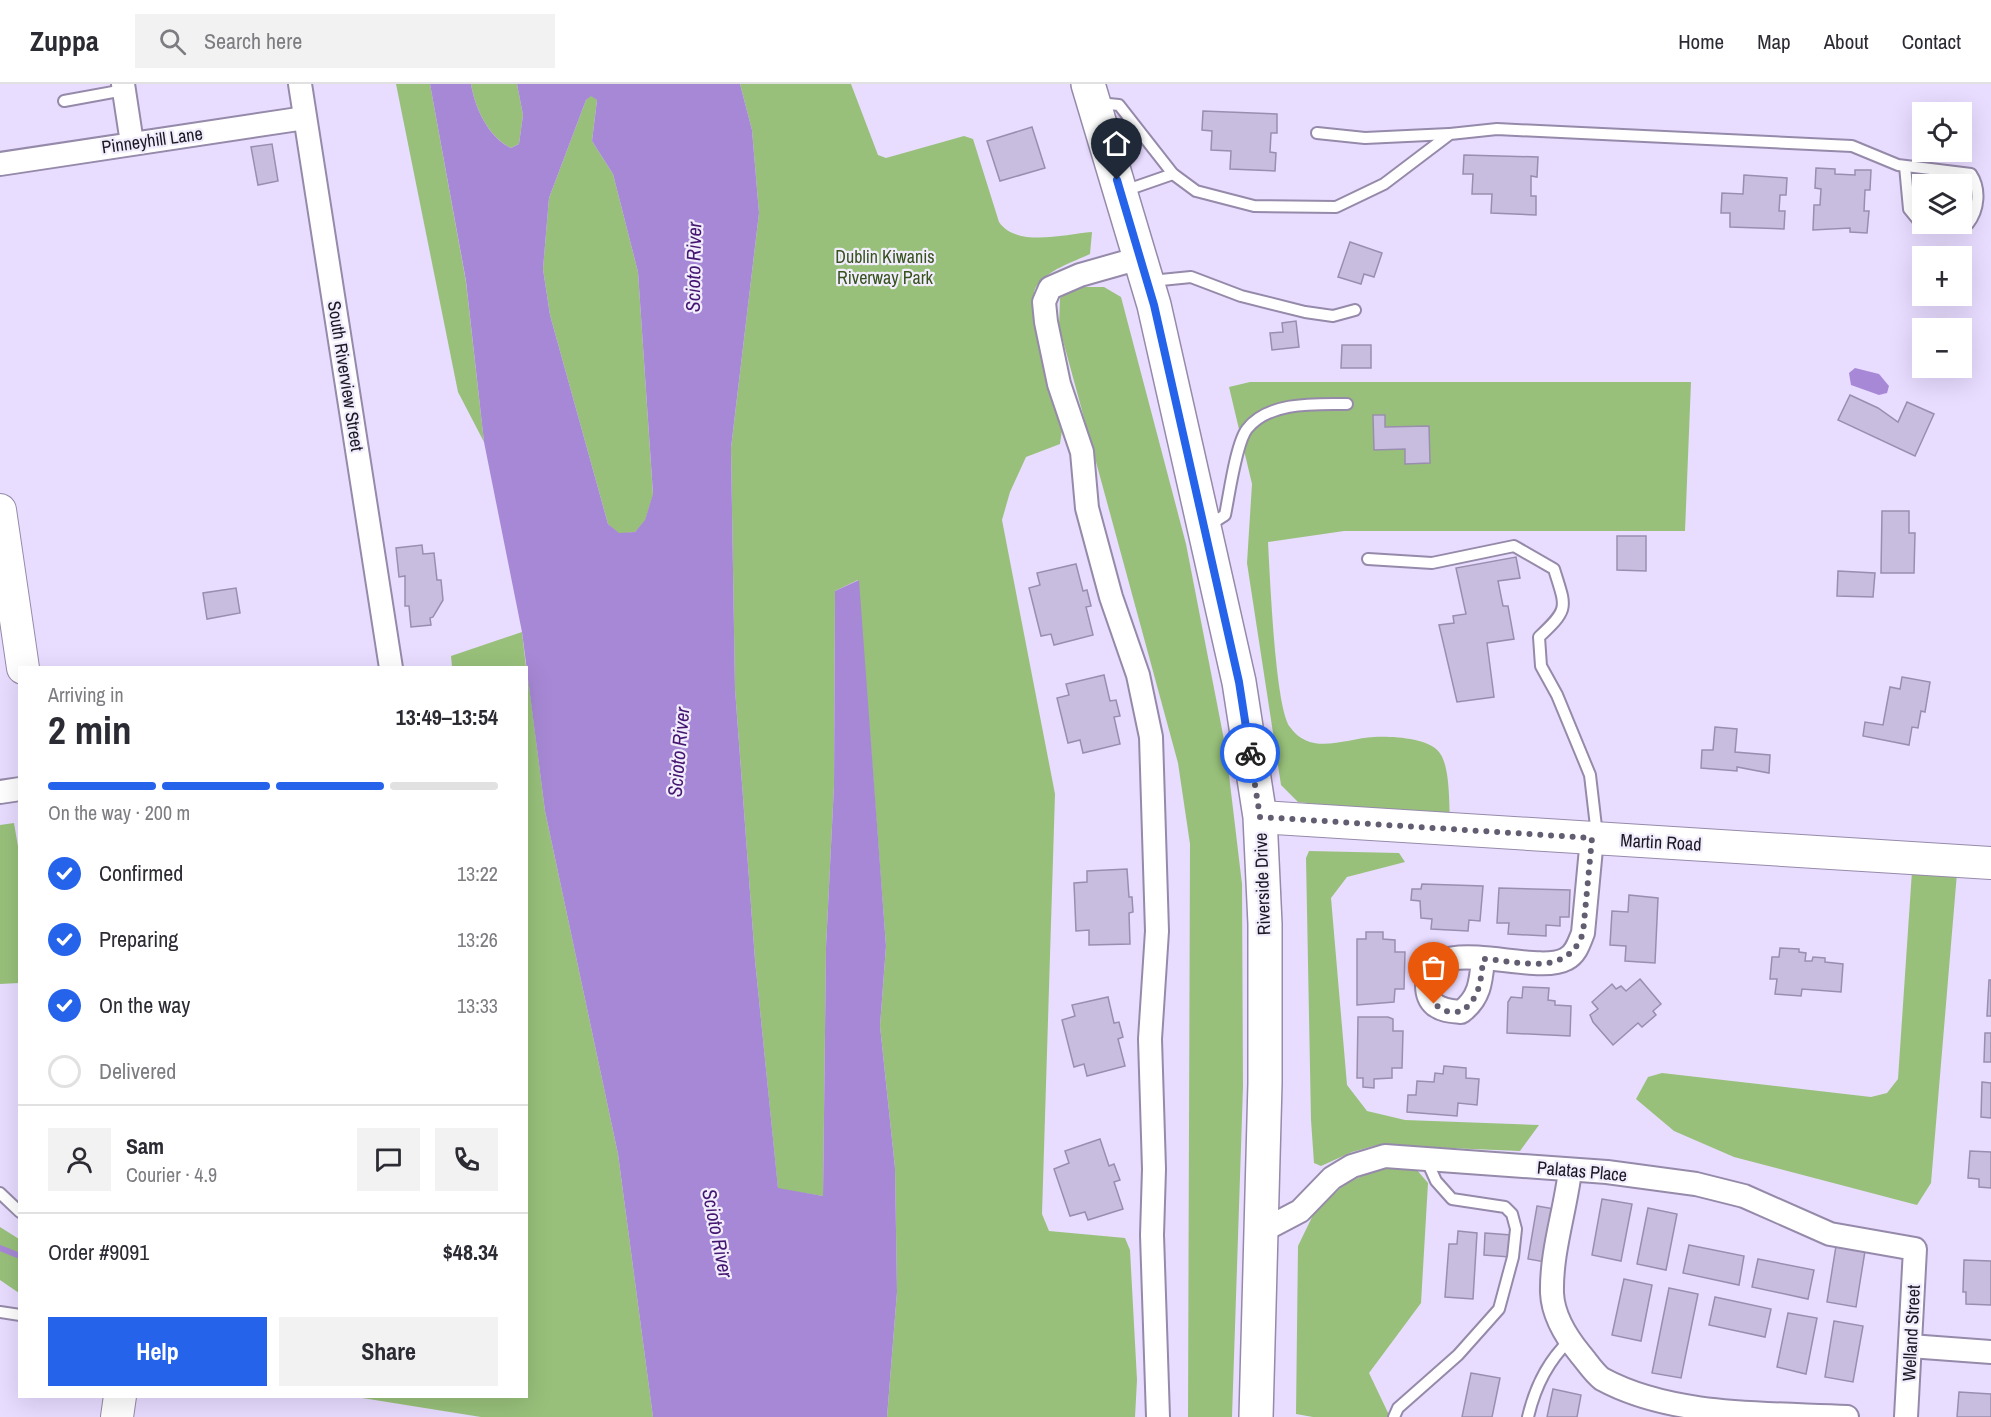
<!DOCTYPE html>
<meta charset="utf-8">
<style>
:root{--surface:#fff;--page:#f2f2f3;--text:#2b2b33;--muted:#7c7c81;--line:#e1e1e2;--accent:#2563eb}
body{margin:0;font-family:"Archivo Narrow",sans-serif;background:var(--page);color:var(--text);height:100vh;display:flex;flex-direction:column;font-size:22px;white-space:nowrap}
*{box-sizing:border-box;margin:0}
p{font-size:20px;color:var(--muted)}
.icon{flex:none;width:33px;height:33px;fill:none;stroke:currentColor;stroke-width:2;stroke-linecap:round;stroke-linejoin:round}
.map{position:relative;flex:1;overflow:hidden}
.drawer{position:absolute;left:18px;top:582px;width:510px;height:732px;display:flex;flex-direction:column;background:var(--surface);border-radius:0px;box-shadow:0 6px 24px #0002}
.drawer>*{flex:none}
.controls{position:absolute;left:1912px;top:18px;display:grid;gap:12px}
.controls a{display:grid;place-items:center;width:60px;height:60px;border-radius:0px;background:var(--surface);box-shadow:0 6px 24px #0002;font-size:30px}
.pin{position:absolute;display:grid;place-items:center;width:51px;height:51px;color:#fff;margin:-62px -26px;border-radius:50% 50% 50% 0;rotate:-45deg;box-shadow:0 0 6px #0007}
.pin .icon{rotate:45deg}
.courier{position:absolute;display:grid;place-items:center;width:60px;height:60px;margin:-30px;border:4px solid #2563eb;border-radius:50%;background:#fff;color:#222;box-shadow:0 2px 8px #0007}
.overview em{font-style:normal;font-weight:800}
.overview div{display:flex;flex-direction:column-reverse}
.overview{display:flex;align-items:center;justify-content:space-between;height:102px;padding:0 30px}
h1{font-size:39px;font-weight:800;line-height:45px}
.bar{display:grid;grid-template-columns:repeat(4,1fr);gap:9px 6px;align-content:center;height:72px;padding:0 30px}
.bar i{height:8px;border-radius:4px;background:var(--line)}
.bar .current{background:var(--accent)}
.bar p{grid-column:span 4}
.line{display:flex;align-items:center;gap:15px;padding:0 30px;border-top:2px solid var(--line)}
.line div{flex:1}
.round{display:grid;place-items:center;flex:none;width:63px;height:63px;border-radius:0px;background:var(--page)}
ol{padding:0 30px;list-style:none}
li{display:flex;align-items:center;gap:18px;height:66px}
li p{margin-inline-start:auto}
li .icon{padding:6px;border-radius:50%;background:var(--accent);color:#fff;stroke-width:4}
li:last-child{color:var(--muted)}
li i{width:33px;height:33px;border:3px solid var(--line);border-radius:50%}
.button{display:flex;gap:12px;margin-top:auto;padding:12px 30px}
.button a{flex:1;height:69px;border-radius:0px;background:var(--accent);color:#fff;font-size:24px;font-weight:800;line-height:69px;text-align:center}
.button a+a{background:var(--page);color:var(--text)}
header{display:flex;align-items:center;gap:36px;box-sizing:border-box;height:84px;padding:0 30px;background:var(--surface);border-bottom:2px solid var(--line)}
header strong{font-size:28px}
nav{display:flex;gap:33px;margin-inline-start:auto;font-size:21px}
.search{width:420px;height:54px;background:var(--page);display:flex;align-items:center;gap:15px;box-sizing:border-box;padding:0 21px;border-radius:0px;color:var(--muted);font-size:22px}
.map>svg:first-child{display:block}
.green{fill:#98c07a}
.water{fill:#a788d6;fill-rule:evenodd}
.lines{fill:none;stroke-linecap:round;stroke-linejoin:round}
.stream{stroke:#a788d6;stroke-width:6}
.building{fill:#c9bddf;stroke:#9a8eaf;stroke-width:1.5}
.lane-casing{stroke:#968aaa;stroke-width:14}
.street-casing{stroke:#968aaa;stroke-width:26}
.secondary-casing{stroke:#968aaa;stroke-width:34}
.primary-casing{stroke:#968aaa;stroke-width:36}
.lane{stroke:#fff;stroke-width:10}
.street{stroke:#fff;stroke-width:22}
.secondary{stroke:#fff;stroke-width:32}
.primary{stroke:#fff;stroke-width:33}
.done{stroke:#635d71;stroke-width:6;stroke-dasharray:0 10.8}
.route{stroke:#2563eb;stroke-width:8}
.labels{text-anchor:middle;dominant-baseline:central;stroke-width:4.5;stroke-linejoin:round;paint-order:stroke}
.street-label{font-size:18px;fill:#1c1824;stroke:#f2edfc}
.park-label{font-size:18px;fill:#36521d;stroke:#f2edfc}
.water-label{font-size:20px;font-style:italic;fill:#441671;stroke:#f2edfc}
</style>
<header>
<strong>Zuppa</strong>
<div class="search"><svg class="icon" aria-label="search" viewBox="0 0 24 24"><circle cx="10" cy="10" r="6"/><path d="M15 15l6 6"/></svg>Search here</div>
<nav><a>Home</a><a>Map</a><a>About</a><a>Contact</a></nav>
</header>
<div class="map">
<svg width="1991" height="1333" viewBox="0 0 1991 1333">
<rect width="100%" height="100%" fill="#e8dcff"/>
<g class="green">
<polygon points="396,0 430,0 466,198 484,358 458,308"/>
<path d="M471,0H517L523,31L519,60L511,64C488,53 475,24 471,0Z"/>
<path d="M740,0H851L878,71L886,74L964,52L973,55L999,138C1017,164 1065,150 1092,148L1090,170C1073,178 1047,186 1036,203C1025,219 1056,322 1062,346L1060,360L1026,373L1010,408L1002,436L1055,710L1042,1130L1049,1147L1125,1154L1130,1166L1137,1296L1135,1333H887L897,1208L895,1084L880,942L886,862L858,496L835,507L834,701L826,863L823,1112L778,1105L755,876L735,605L731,364L759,129L752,46Z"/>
<polygon points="591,11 597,16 592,57 613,90 638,188 653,411 645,437 635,448 619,450 608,440 550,231 543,185 549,114 586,16"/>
<polygon points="1076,203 1104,203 1121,213 1186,460 1226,666 1242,800 1243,1003 1232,1333 1188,1333 1190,760 1178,679 1059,242 1060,214"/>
<path d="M1250,298H1691L1685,447H1344L1268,458C1270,491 1275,623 1290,643C1311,673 1346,654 1374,653C1392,652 1428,654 1439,668C1450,681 1449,718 1450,735L1298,718L1281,701L1247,479L1252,400L1229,303Z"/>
<polygon points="522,548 526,583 452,583 451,572"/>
<polygon points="527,585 545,727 618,1070 653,1333 481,1333 356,1313 526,1312"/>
<polygon points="14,739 20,774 19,899 0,900 0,741"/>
<polygon points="1309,767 1399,769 1405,778 1347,793 1331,814 1347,1001 1367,1027 1405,1036 1539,1041 1520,1067 1377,1061 1352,1068 1321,1082 1314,1079 1311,1036 1306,774"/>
<polygon points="1912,787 1957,789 1931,1099 1917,1121 1734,1073 1674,1047 1636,1015 1648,993 1662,989 1871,1013 1887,1009 1898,995"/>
<polygon points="1394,1083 1416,1085 1428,1099 1421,1219 1369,1289 1390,1333 1313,1333 1296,1330 1298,1162 1315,1127 1346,1099 1372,1088"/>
<polygon points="0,1143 19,1155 19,1209 0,1196"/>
</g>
<g class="water">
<path d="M430,0H471C475,24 488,53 511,64L519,60L523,31L517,0H740L752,46L759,129L731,364L735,605L755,876L778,1104L823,1112L826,863L834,701L835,507L859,496L886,862L880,942L895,1084L897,1208L887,1333H653L618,1070L545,727L522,548L484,358L466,197ZM591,12L597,16L592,57L613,90L638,188L653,410L645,436L635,448L619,449L608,440L550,231L543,185L549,114L586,16Z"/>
<polygon points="1855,284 1879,290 1889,302 1887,309 1879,311 1851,301 1849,289"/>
</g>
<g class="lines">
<polyline class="stream" points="0,1164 20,1172"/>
</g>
<g class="building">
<polygon points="1203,27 1277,30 1277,49 1271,49 1270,68 1276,69 1275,87 1230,85 1231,67 1211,66 1212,47 1202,46"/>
<polygon points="1032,43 1045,84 1000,97 987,57"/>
<polygon points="272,60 278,97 258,101 251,63"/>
<polygon points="1464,71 1538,73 1537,93 1531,92 1531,112 1536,112 1536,131 1491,129 1492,110 1472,110 1473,90 1463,90"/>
<polygon points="1816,84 1835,85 1835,90 1855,91 1855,86 1871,86 1870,106 1865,106 1864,127 1869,127 1867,149 1850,148 1850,144 1813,146 1814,121 1820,121 1821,105 1815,104"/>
<polygon points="1744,91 1787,94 1786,111 1780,111 1779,127 1785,127 1784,145 1730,143 1730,129 1721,129 1722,109 1743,110"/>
<polygon points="1350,158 1382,169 1374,193 1364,190 1361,200 1338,193"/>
<polygon points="1296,237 1299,263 1272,266 1270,249 1283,248 1282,239"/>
<polygon points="1342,261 1371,261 1371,284 1341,284"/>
<polygon points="1850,311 1878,324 1898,338 1907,318 1934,330 1915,372 1838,336"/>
<polygon points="1373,331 1385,331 1385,343 1429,342 1430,379 1405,380 1405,365 1374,366"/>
<polygon points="1882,427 1909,427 1909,449 1915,449 1914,489 1881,489"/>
<polygon points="1617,452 1646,452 1646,487 1617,486"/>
<polygon points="422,461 423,470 434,469 437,496 441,496 443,516 433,533 430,534 431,541 411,543 409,522 405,522 405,492 399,493 396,464"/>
<polygon points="1516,473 1520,494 1498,497 1503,522 1508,522 1514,555 1487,559 1494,613 1457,618 1439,541 1454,539 1453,532 1466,530 1456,484"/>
<polygon points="1076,480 1083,507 1087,506 1091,522 1086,523 1093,551 1054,561 1051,550 1041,552 1029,504 1040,501 1037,489"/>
<polygon points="1838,487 1875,489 1873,513 1837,512"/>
<polygon points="236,504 240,529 207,535 203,509"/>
<polygon points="1104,591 1110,617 1116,616 1120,632 1114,633 1120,660 1083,669 1080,656 1068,659 1057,614 1069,611 1066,600"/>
<polygon points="1902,593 1930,598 1925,628 1921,627 1918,644 1912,643 1909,661 1863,652 1865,638 1883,641 1890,603 1900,605"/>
<polygon points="1715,643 1737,645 1735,668 1770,671 1769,689 1737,683 1737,687 1701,684 1702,666 1713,666"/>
<polygon points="1127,785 1129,813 1132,813 1133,828 1129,829 1130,860 1089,861 1089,846 1076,847 1074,799 1087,798 1087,787"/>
<polygon points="1422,800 1483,802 1480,837 1469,836 1468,847 1431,845 1432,835 1421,834 1420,817 1411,816 1412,805 1421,805"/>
<polygon points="1499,804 1570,806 1569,833 1560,833 1560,842 1546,841 1546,852 1508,850 1509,839 1497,839"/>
<polygon points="1629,811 1658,814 1655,879 1625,877 1626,862 1610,861 1612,827 1628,828"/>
<polygon points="1366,848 1383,848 1383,855 1395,856 1395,868 1405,868 1404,905 1395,905 1394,918 1357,921 1357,855 1366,855"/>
<polygon points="1780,864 1799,865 1799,868 1806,869 1805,877 1812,877 1813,873 1825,874 1825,878 1843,880 1841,908 1802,905 1801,912 1775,910 1777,895 1770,895 1772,873 1779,873"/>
<polygon points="1640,895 1661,920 1653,927 1656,931 1642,943 1638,939 1613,961 1593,938 1590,931 1598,925 1592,918 1612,900 1616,905 1621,902 1626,907"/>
<polygon points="1989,896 1991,896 1991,932 1987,932"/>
<polygon points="1523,903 1549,904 1548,916 1555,917 1555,921 1571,922 1570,952 1507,949 1508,918 1511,913 1522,914"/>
<polygon points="1108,913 1114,939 1119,938 1123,953 1118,955 1125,982 1087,992 1084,980 1074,983 1062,936 1075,932 1072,921"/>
<polygon points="1358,933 1388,933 1393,935 1393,947 1403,947 1402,984 1392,984 1392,994 1374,995 1374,1004 1363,1003 1363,994 1357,994"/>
<polygon points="1985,949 1991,949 1991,978 1984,978"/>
<polygon points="1444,982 1466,984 1466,994 1479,995 1477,1021 1458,1019 1457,1032 1407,1028 1408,1011 1416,1011 1417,997 1434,998 1435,989 1443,990"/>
<polygon points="1982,998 1991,999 1991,1034 1981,1033"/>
<polygon points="1100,1055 1109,1082 1114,1080 1120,1096 1114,1098 1123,1125 1088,1136 1085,1128 1070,1132 1054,1085 1069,1079 1065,1067"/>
<polygon points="1970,1067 1991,1068 1991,1104 1979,1103 1979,1095 1968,1094"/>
<polygon points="1602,1115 1632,1120 1621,1177 1592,1171"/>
<polygon points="1537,1122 1555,1125 1545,1178 1528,1175"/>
<polygon points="1648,1124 1677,1130 1666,1186 1637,1180"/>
<polygon points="1458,1147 1477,1149 1473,1215 1445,1213 1449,1160 1457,1160"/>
<polygon points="1485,1149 1511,1151 1510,1173 1484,1171"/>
<polygon points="1689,1161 1744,1172 1739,1201 1683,1189"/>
<polygon points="1836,1162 1865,1167 1856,1223 1827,1218"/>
<polygon points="1758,1175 1814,1186 1808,1215 1752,1203"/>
<polygon points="1964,1176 1991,1177 1991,1221 1966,1220 1966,1208 1963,1208"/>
<polygon points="1624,1195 1652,1201 1641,1257 1612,1251"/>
<polygon points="1669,1204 1698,1210 1681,1294 1652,1289"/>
<polygon points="1715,1213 1771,1225 1765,1253 1709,1241"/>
<polygon points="1788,1229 1817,1234 1806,1290 1777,1283"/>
<polygon points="1834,1237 1863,1242 1853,1298 1825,1293"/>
<polygon points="1471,1289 1500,1294 1492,1333 1462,1333"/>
<polygon points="1553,1305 1581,1311 1577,1333 1547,1333"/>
<polygon points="1959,1308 1991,1310 1991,1333 1957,1333"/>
</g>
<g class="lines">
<g class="lane-casing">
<g id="lane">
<polyline points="64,17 124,6"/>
<path d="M1098,19L1119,21L1173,90L1196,107L1254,122L1336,123L1384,100L1450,50L1497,45L1852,62L1898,81L1971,90C1981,105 1979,126 1968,140H1961"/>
<polyline points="1317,49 1365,54 1449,50"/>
<polyline points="1905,82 1909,125 1918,136 1923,136"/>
<polyline points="1124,107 1173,90"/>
<polyline points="1151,197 1191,193 1241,212 1305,228 1333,232 1355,226"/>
<path d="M1208,442L1225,431C1229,412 1236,359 1247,345C1269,317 1316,320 1347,320"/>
<path d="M1368,475L1432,479L1514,462L1554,485C1566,524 1570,524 1539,553L1541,582L1557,611L1590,691L1597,751"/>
<polyline points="0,1109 20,1128"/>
<polyline points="0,1228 20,1231"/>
<polyline points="1394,1333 1398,1324 1458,1271 1499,1225 1513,1173 1516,1145 1512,1130 1505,1123 1452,1115 1436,1097 1426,1075"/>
<path d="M1528,1333C1535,1303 1547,1278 1569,1257"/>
</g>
</g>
<g class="street-casing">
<g id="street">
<polyline points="123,0 132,59"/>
<polyline points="300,0 391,584"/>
<polyline points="0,80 305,34"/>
<polyline points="1140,174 1080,191 1050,204 1044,218 1046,238 1059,300 1082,368 1087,424 1111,513 1138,591 1151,653 1157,847 1150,955 1154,1085 1152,1151 1158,1333"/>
<polyline points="0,708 20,705"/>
<path d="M1483,875C1481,897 1480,914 1461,928C1452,927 1443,927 1435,921C1429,916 1427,909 1427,901C1428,846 1534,893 1566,875C1576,870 1579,859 1583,849L1592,754"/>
<path d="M1570,1087C1565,1128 1551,1168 1552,1209C1553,1232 1567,1254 1581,1271C1587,1278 1594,1289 1602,1295C1672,1333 1766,1329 1847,1333"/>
<polyline points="1262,1147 1300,1127 1332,1094 1352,1082 1385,1072 1607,1088 1696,1100 1744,1112 1830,1150 1915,1165 1906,1333"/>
<polyline points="1910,1262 1991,1268"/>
</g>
</g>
<g class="secondary-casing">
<g id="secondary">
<polyline points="0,426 23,584"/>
<polyline points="1260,733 1991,779"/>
<polyline points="117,1333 120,1312"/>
</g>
</g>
<g class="primary-casing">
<polyline id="primary" points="1088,0 1154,221 1239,598 1260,733 1265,840 1265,999 1256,1333"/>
</g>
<use href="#lane" class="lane"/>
<use href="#street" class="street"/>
<use href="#secondary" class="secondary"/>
<use href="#primary" class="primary"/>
</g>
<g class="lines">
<path class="done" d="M1250,669L1260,733L1592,754L1583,849C1567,894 1521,877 1483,875C1481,897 1480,914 1461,928L1445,927L1434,920"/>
<polyline class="route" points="1117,96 1154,221 1239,598 1250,669"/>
</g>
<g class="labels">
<g class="street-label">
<text transform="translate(152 56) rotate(-8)">Pinneyhill Lane</text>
<text transform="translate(346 292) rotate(81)">South Riverview Street</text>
<text transform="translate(1661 758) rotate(3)">Martin Road</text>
<text transform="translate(1262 800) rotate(-92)">Riverside Drive</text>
<text transform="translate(1582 1087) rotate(5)">Palatas Place</text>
<text transform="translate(1911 1249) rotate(-87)">Welland Street</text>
</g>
<g class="park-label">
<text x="885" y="172">Dublin Kiwanis<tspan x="885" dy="21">Riverway Park</tspan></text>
</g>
<g class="water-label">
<text transform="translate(693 183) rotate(-89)">Scioto River</text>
<text transform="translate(678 668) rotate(-85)">Scioto River</text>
<text transform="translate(718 1149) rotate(79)">Scioto River</text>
</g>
</g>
</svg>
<div class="controls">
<a><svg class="icon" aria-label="locate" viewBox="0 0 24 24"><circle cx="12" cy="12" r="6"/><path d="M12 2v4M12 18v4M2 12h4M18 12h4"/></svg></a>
<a><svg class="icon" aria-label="layers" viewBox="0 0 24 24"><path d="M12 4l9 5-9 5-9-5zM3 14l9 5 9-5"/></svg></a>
<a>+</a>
<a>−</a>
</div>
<div class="pin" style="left:1434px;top:920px;background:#ea580c"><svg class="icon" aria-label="bag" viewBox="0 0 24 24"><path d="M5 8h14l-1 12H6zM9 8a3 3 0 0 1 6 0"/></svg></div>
<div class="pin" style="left:1117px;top:96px;background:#1f2937"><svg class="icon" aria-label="home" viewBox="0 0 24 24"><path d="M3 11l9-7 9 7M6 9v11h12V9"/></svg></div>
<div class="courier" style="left:1250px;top:669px"><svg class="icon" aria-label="bike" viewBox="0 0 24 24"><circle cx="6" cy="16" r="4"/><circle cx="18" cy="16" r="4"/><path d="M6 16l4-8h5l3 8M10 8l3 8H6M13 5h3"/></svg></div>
<section class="drawer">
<div class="overview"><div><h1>2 min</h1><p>Arriving in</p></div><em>13:49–13:54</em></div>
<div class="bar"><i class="current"></i><i class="current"></i><i class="current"></i><i></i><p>On the way · 200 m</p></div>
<ol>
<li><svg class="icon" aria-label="check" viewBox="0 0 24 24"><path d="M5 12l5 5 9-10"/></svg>Confirmed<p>13:22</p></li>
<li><svg class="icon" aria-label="check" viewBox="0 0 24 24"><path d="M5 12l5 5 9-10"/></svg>Preparing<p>13:26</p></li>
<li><svg class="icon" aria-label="check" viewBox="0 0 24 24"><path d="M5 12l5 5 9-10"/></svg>On the way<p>13:33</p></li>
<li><i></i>Delivered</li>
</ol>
<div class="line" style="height:108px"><a class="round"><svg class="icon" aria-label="person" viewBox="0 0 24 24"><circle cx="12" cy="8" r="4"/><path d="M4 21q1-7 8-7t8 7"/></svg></a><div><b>Sam</b><p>Courier · 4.9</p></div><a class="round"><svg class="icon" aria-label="chat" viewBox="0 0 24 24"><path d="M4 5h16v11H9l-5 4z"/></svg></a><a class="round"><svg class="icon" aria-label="phone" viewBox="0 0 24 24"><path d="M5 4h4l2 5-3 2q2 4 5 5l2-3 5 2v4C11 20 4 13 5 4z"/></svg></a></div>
<div class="line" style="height:78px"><div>Order #9091</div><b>$48.34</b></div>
<div class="button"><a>Help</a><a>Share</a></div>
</section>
</div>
